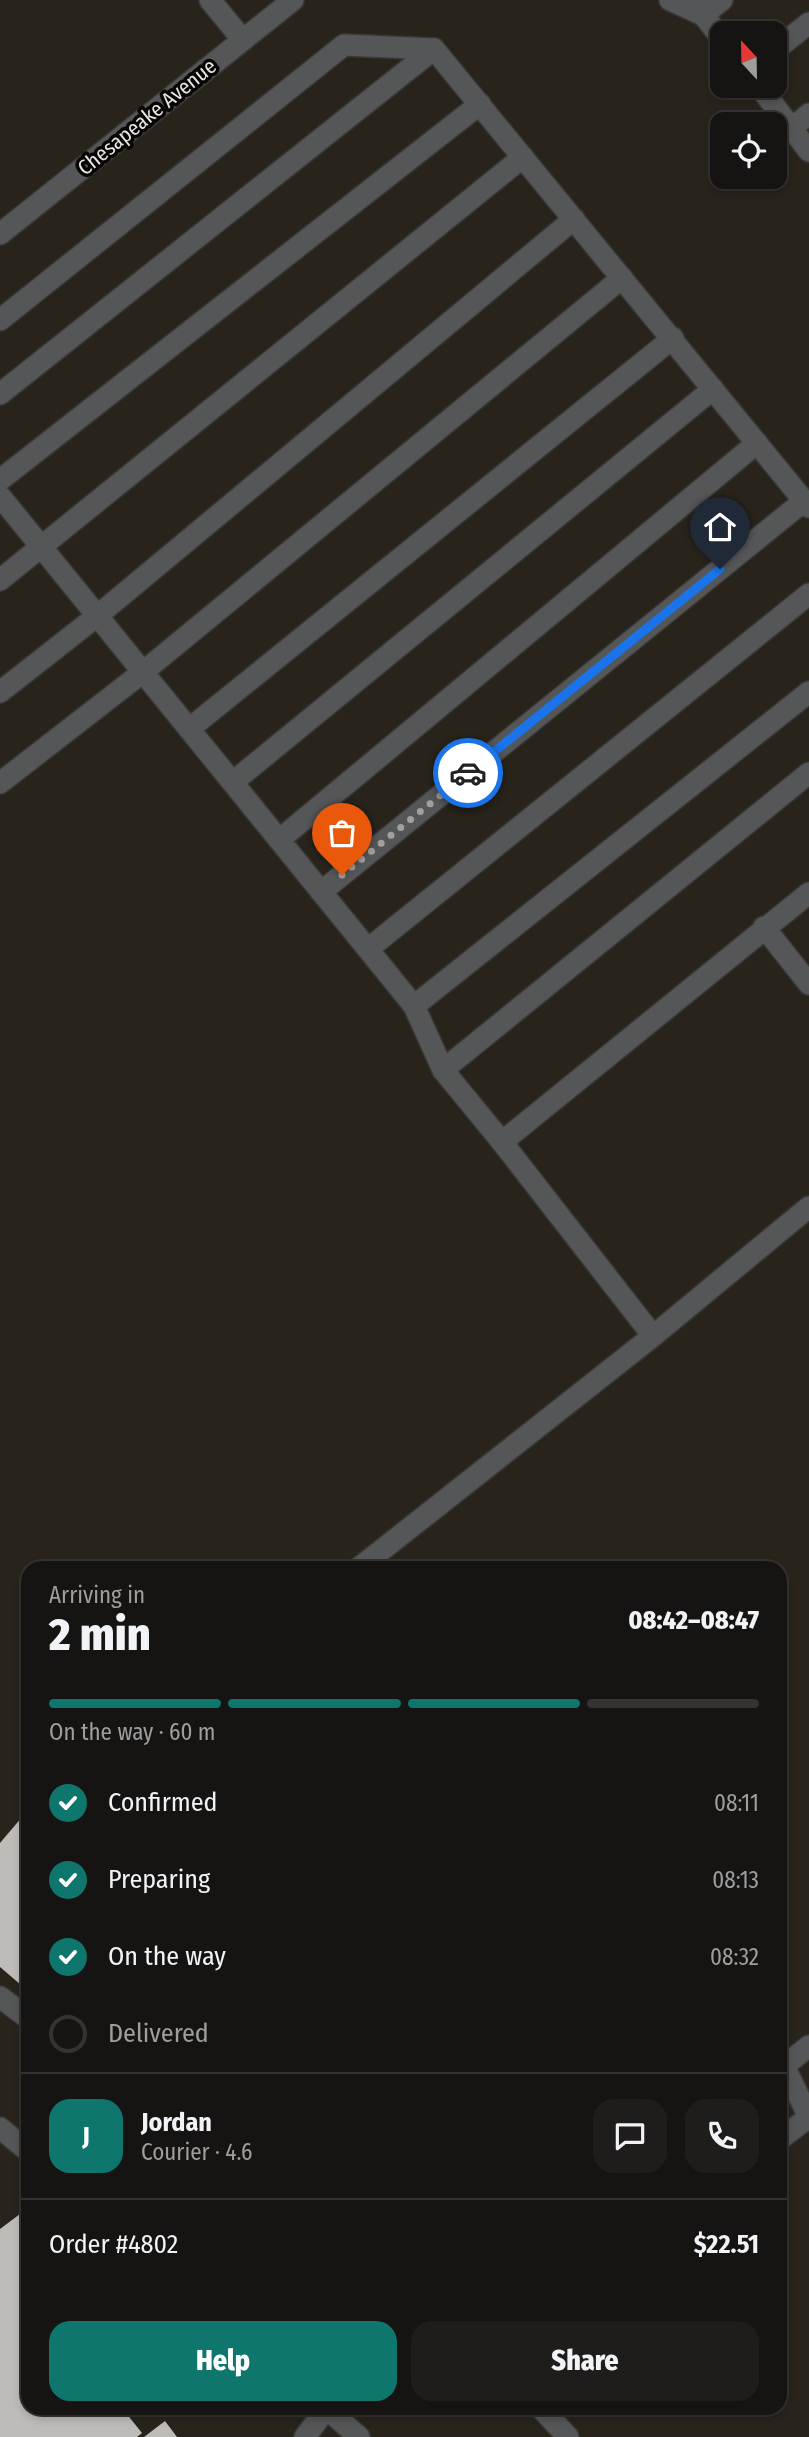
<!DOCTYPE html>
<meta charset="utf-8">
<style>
:root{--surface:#161412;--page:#1f1d1b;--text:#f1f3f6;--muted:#9e9e9f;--line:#353332;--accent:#0f766e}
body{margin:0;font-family:"Fira Sans Condensed",sans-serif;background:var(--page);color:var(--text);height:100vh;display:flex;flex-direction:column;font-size:26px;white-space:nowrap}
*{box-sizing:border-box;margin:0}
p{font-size:23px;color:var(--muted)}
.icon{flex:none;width:38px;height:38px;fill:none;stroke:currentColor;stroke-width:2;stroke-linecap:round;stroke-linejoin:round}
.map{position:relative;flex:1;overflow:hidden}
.sheet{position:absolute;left:21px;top:1561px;width:766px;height:854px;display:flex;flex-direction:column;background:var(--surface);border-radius:21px;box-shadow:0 4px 10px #0003,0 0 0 2px var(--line)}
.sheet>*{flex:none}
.needle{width:46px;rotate:338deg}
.tools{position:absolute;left:710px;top:21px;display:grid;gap:14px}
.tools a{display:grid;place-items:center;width:77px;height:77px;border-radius:14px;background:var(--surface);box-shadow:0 4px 10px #0003,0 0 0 2px var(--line);font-size:35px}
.pin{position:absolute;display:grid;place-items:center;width:60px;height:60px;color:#fff;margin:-72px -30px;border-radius:50% 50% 50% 0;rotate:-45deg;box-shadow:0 0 7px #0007}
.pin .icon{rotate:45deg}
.courier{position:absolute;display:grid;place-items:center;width:70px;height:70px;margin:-35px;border:5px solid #1a73e8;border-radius:50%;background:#fff;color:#222;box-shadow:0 2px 9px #0007}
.overview em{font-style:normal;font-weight:800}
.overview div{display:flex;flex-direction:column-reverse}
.overview{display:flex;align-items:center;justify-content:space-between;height:119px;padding:0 28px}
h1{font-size:46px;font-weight:800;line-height:52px}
.bar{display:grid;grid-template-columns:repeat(4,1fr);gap:10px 7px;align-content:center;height:84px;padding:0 28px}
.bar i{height:9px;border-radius:5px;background:var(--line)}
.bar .current{background:var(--accent)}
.bar p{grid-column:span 4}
.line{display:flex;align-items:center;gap:18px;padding:0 28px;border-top:2px solid var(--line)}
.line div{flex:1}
.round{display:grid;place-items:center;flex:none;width:74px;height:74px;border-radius:21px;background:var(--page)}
ol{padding:0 28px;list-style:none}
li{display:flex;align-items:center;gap:21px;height:77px}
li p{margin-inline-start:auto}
li .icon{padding:7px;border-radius:50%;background:var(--accent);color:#fff;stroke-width:4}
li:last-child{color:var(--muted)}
li i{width:38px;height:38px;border:4px solid var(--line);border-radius:50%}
.cta{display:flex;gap:14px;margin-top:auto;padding:14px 28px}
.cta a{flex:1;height:80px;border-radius:21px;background:var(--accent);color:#fff;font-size:28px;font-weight:800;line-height:80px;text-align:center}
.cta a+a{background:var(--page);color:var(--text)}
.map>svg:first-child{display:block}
.built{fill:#28231b;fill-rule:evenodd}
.building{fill:#bebcb8}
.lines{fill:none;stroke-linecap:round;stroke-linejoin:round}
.minor-casing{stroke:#3a3835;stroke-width:24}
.minor{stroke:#555657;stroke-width:21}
.done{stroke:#a2a09d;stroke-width:7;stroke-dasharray:0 12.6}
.route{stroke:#1a73e8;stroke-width:9}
.labels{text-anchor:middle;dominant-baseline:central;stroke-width:7;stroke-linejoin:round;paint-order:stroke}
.street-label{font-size:21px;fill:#e9e7e5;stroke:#070605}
</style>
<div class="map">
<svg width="809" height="2437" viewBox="0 0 809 2437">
<rect width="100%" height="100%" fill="#1d1b18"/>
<path class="built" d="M0,0H809V2437H0ZM723,33H775V86H723ZM723,124H775V177H723ZM28,1568H780V2408H28Z"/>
<g class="building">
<polygon points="28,1810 28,1991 0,1967 0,1843"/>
<polygon points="20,2214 28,2221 28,2408 122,2408 142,2433 137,2437 0,2437 0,2229"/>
<polygon points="165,2421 177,2437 144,2437"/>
</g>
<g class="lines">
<g class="minor-casing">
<g id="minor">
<polyline points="210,0 243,40"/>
<polyline points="670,0 703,15 722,0"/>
<polyline points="696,6 723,40"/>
<polyline points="775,50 809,23"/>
<polyline points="759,86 809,151"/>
<polyline points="792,128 809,114"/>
<polyline points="0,234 293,0"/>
<polyline points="0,320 344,45 434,49 809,507"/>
<polyline points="0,394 434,49"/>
<polyline points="0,480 480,104"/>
<polyline points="0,496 414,1006 443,1070 502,1142 809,893"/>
<polyline points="0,580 523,157"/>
<polyline points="0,692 97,616 574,219"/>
<polyline points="189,729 673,338"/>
<polyline points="233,782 713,389"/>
<polyline points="0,783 143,672 622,278"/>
<polyline points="279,840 757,443"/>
<polyline points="321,892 804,501"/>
<polyline points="764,927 809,984"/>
<polyline points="368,949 809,594"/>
<polyline points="414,1006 809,692"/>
<polyline points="443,1070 809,773"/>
<polyline points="502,1142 653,1336"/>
<polyline points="359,1568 653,1336 809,1207"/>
<polyline points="0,1997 28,2018"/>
<polyline points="780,2062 784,2066 809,2046"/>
<polyline points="0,2128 28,2151"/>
<polyline points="780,2139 809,2117 784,2066"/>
<polyline points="326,2408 359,2437"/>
<polyline points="541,2408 568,2437"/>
<polyline points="305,2437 326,2409"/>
</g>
</g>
<use href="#minor" class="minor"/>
</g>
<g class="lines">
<polyline class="done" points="342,875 468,773"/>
<polyline class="route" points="468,773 720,569"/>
</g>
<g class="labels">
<g class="street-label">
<text transform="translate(147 117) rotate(-39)">Chesapeake Avenue</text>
</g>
</g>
</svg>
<div class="tools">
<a><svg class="needle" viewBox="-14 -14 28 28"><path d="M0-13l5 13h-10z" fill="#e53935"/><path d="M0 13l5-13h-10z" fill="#9e9e9f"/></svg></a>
<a><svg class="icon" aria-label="locate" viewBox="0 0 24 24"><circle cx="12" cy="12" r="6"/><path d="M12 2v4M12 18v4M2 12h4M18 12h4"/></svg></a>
</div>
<div class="pin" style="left:342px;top:875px;background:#ea580c"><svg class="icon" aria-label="bag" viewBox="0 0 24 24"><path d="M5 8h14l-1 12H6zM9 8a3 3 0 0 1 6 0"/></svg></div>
<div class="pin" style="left:720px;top:569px;background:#1f2937"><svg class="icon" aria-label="home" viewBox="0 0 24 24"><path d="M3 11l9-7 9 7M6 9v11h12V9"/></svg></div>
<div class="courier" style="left:468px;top:773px"><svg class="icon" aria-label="car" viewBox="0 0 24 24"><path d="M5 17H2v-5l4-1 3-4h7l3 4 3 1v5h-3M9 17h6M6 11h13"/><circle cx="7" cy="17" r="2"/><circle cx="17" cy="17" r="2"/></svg></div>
<section class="sheet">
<div class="overview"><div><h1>2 min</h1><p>Arriving in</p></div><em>08:42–08:47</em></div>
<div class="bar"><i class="current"></i><i class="current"></i><i class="current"></i><i></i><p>On the way · 60 m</p></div>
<ol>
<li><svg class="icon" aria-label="check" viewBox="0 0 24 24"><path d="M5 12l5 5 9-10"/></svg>Confirmed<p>08:11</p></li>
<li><svg class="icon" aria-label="check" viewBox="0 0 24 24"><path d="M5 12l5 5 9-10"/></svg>Preparing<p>08:13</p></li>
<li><svg class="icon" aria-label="check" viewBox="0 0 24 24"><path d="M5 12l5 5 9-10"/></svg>On the way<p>08:32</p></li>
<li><i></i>Delivered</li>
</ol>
<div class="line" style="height:126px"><b class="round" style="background:var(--accent);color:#fff">J</b><div><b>Jordan</b><p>Courier · 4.6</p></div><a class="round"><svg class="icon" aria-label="chat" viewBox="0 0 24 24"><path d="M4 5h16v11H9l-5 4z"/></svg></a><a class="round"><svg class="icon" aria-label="phone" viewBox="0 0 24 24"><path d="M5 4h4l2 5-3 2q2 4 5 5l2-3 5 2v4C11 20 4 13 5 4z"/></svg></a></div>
<div class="line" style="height:91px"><div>Order #4802</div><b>$22.51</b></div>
<div class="cta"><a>Help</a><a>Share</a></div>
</section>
</div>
